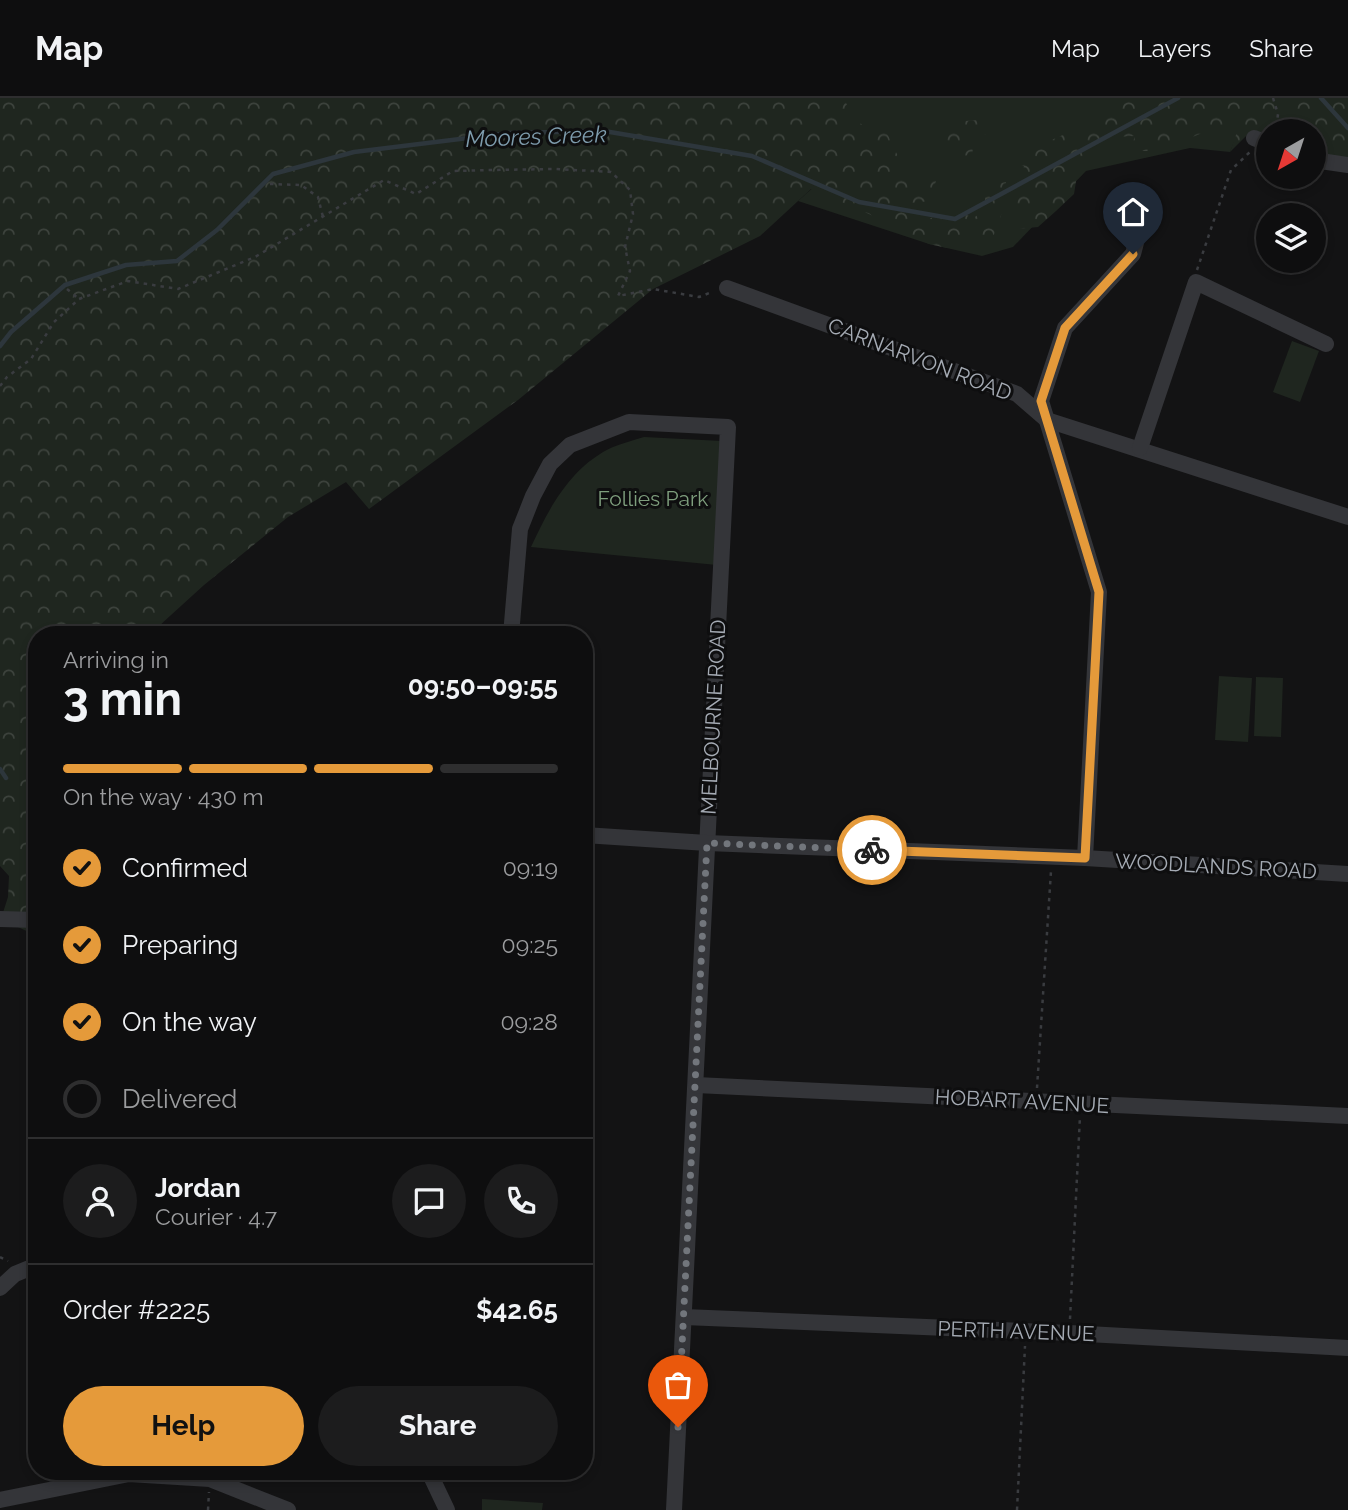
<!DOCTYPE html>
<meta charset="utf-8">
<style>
:root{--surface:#0e0e0f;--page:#1c1c1d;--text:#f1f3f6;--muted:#9b9c9e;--line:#2e2e2f;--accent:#e59a3a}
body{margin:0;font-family:Raleway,sans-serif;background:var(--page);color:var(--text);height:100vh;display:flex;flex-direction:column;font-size:26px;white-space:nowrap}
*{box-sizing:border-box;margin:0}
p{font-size:23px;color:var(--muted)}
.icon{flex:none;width:38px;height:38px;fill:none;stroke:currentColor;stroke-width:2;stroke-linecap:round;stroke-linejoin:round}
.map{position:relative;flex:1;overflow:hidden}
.drawer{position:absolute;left:28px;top:528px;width:565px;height:854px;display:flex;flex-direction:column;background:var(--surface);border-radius:28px;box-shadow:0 4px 10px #0003,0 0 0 2px var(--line)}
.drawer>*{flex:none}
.needle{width:46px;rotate:219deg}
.tools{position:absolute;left:1256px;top:21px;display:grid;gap:14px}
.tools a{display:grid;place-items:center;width:70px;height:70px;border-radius:50%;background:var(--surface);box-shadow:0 4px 10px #0003,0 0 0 2px var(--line);font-size:35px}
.pin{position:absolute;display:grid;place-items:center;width:60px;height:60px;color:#fff;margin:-72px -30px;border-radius:50% 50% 50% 0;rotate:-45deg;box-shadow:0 0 7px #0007}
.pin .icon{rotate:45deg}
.courier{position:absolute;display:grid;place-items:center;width:70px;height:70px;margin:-35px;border:5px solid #e59a3a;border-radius:50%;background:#fff;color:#222;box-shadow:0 2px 9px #0007}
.summary em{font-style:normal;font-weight:700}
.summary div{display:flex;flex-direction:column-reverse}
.summary{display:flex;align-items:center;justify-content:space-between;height:119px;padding:0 35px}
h1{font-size:46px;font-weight:700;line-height:52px}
.bar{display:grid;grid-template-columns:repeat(4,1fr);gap:10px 7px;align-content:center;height:84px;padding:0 35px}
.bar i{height:9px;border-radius:5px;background:var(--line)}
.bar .active{background:var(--accent)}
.bar p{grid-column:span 4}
.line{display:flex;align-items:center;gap:18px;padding:0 35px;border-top:2px solid var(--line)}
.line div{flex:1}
.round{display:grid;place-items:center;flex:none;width:74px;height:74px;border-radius:37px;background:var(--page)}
ol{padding:0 35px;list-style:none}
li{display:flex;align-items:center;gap:21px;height:77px}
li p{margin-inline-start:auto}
li .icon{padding:7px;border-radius:50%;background:var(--accent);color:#111;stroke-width:4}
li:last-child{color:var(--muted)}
li i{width:38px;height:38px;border:4px solid var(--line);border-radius:50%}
.action{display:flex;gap:14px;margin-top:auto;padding:14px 35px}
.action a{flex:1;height:80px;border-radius:42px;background:var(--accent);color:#111;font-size:28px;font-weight:700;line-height:80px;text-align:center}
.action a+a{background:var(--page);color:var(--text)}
header{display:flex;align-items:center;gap:42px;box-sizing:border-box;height:98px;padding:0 35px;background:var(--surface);border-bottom:2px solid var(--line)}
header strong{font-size:33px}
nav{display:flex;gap:38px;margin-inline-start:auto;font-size:24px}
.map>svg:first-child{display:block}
.green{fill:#1f261f}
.forest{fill:url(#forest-crowns)}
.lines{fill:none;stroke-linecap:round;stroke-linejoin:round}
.stream{stroke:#2d363c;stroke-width:4.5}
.path{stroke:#3a3c40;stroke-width:2.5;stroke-dasharray:3.5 5;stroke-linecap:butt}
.minor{stroke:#343539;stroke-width:16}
.done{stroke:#72767c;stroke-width:7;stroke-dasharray:0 12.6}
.route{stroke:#e59a3a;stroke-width:9}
.labels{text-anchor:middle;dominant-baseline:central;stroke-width:6;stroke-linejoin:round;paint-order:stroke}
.street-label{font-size:21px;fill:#a5abb4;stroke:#0e0e0f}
.park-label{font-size:21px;fill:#7e9e7d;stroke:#0e0e0f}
.water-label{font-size:23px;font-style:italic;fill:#7e9cad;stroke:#0e0e0f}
</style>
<header>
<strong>Map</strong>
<nav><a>Map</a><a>Layers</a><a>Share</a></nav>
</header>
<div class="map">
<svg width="1348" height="1412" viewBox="0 0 1348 1412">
<defs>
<pattern id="forest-crowns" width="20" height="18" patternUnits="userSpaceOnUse" patternTransform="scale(1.75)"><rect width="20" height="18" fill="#1f261f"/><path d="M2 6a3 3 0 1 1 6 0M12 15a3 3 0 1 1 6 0" fill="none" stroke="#3d433d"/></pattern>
</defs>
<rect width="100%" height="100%" fill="#131314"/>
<g class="green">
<polygon points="833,0 1252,0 1230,54 1190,50 1086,73 1013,149 982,158 929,146 798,103 855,52"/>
<polygon points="1292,243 1319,253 1300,304 1273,294"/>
<path d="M644,339L722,343L717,467L531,449C549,410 571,368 613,349C623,345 634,342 644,339Z"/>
<polygon points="1219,578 1252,580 1248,644 1215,642"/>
<polygon points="1256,579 1283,580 1281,639 1254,638"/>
<polygon points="482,1401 543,1405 542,1412 482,1412"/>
</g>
<g class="forest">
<polygon points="0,0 843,0 858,25 886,33 904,71 936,83 930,103 911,105 910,118 924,122 952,114 975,119 985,111 985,88 1006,84 1004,109 992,142 979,144 966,137 947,150 929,146 869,116 811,91 760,138 653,191 518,302 369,411 346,384 288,419 204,487 149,537 37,537 37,957 32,932 33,836 1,821 8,799 9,778 0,768"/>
<polygon points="1112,0 1348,0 1348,61 1314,53 1314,33 1269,33 1269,41 1248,36 1230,54 1237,34 1207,33 1178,45 1157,43 1147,53 1130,53 1135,38 1114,39 1100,47 1099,61 1078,71 1074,96 1056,113 1038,129 1017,131 1010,109 1024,68 1014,65 1000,65 1065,36 1089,29"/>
<polygon points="979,22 986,36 974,43 972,57 960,58 944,39 951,24"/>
</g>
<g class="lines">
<g class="stream">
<polyline points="1321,0 1348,30"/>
<polyline points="0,248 11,234 65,187 126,167 177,163 217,132 273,76 354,54 509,35 604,33 752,58 859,104 955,121 1178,0"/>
<polyline points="0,671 6,680"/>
</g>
<g class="path">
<polyline points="1273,0 1278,16 1276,33"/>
<polyline points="270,86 301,87 318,99 323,119"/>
<polyline points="1197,172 1231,72 1251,53"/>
<polyline points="67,191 79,201"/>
<polyline points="0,288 7,279 31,261 54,224 79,201 128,183 178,191 255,159 384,82 416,96 453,73 491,72 556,71 611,74 630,92 633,116 625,149 630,173 618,198 653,191 699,199 712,194"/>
<polyline points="1037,990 1051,773"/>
<polyline points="0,1159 8,1163"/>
<polyline points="1070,1221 1080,1018"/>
<polyline points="208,1412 209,1394"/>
<polyline points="1017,1412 1025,1248"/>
</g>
<g class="minor">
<polyline points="1254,40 1269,46"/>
<polyline points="1314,62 1348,67"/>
<polyline points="727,190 1017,296 1047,322 1348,419"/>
<polyline points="1140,350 1196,184 1326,246"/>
<polyline points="511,537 520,431 533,398 550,366 570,347 629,324 728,329 674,1412"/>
<polyline points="584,737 707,745 1085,760 1348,776"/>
<polyline points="1085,760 1099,494 1041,303 1065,230 1133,156 1137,141"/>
<polyline points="0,821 37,822"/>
<polyline points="696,987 1348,1018"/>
<polyline points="0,1190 15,1176 37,1167"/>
<polyline points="684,1219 1069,1235 1348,1250"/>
<polyline points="429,1374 447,1412"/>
<polyline points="0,1402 129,1376 210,1381 288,1412"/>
</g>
</g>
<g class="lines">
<polyline class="done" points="678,1329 707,745 872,752"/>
<polyline class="route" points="872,752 1085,760 1099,494 1041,303 1065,230 1133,156"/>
</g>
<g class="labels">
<g class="street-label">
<text transform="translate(920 261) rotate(21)">CARNARVON ROAD</text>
<text transform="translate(713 619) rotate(-87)">MELBOURNE ROAD</text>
<text transform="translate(1216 768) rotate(3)">WOODLANDS ROAD</text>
<text transform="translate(1022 1003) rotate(3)">HOBART AVENUE</text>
<text transform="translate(1016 1233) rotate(2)">PERTH AVENUE</text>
</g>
<g class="park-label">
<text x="653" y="400">Follies Park</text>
</g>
<g class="water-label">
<text transform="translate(536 38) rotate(-2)">Moores Creek</text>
</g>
</g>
</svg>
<div class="tools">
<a><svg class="needle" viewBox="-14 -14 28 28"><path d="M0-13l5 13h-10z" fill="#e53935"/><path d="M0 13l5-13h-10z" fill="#9b9c9e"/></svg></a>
<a><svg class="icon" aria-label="layers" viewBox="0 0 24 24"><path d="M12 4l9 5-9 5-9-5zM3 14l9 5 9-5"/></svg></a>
</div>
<div class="pin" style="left:678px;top:1329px;background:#ea580c"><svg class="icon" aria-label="bag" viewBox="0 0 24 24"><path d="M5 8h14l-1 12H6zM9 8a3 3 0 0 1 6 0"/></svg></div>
<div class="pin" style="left:1133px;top:156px;background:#1f2937"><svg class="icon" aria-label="home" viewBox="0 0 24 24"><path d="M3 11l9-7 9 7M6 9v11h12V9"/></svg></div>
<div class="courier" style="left:872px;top:752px"><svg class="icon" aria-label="bike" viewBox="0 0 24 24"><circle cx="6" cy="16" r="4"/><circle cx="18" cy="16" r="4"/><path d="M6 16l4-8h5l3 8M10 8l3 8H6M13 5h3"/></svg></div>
<section class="drawer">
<div class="summary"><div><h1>3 min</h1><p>Arriving in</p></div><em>09:50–09:55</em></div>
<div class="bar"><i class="active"></i><i class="active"></i><i class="active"></i><i></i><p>On the way · 430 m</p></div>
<ol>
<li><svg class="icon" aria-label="check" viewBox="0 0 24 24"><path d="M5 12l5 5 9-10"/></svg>Confirmed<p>09:19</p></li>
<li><svg class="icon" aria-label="check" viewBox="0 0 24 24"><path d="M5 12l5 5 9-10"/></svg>Preparing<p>09:25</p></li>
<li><svg class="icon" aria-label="check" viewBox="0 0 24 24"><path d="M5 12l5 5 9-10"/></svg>On the way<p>09:28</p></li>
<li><i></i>Delivered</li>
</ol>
<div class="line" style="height:126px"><a class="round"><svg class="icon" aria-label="person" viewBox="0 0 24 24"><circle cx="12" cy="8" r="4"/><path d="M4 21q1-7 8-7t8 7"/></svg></a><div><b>Jordan</b><p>Courier · 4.7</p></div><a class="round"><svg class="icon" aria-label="chat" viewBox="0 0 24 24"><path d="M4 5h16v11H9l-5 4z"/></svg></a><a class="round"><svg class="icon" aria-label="phone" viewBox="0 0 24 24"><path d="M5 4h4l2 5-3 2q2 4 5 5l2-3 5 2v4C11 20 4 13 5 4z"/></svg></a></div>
<div class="line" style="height:91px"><div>Order #2225</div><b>$42.65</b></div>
<div class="action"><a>Help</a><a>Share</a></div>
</section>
</div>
